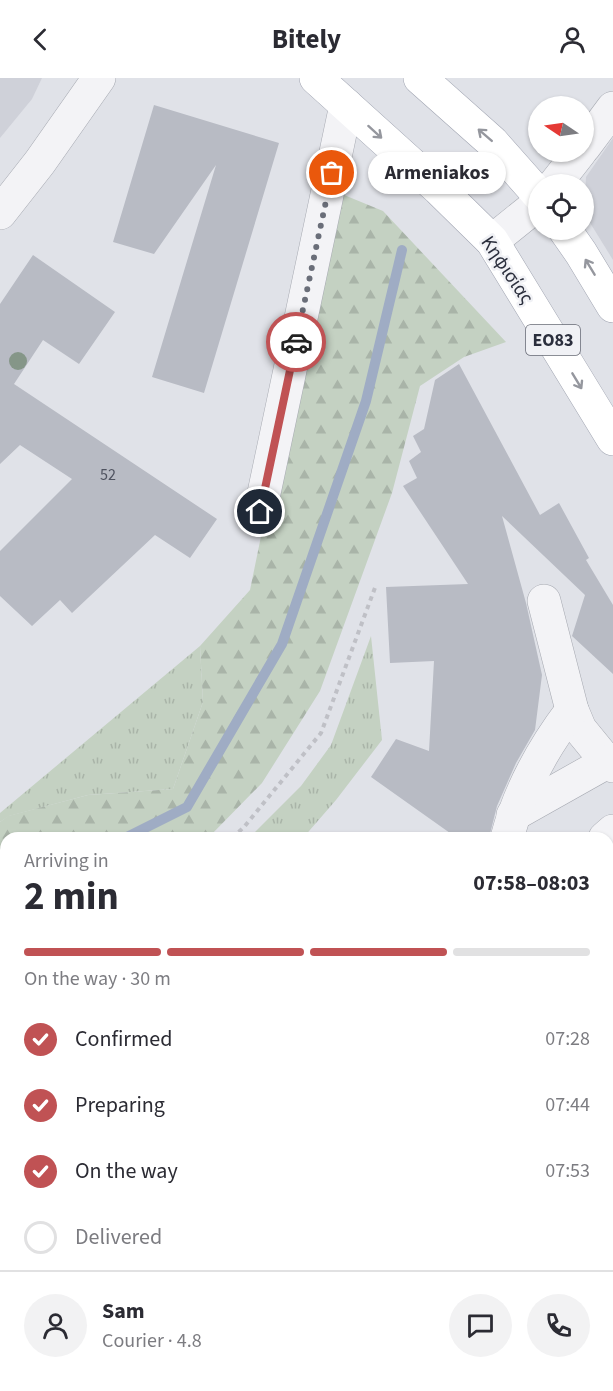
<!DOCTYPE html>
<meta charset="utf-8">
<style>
:root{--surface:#fff;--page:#f2f2f3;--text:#2b2b33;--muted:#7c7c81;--line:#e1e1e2;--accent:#c05254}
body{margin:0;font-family:"Source Sans 3",sans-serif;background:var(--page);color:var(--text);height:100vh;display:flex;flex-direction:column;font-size:22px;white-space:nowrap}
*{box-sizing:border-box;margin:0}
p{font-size:20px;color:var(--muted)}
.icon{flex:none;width:33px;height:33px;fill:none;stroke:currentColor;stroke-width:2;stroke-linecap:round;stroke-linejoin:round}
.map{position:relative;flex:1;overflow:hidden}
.sheet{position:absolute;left:0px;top:754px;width:614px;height:560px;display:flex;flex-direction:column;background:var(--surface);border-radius:18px 18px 0 0;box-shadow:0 2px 4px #0004}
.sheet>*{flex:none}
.needle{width:39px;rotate:283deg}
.controls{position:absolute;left:528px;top:18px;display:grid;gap:12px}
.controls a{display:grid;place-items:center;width:66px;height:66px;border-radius:50%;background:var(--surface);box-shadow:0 2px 4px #0004;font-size:30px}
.pin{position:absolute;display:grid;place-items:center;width:51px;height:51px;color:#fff;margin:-26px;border:3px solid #fff;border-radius:50%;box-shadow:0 2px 6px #0007}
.courier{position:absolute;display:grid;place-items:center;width:60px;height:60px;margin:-30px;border:4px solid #c05254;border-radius:50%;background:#fff;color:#222;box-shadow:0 2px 8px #0007}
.bubble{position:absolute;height:42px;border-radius:21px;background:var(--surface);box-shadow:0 2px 4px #0004;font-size:20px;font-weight:700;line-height:42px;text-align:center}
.headline em{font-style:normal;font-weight:700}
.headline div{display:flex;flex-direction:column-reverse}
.headline{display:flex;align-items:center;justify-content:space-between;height:102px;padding:0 24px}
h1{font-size:39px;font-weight:700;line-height:45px}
.bar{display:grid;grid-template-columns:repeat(4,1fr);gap:9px 6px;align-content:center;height:72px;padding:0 24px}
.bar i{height:8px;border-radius:4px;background:var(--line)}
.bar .active{background:var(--accent)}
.bar p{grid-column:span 4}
.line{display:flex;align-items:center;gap:15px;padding:0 24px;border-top:2px solid var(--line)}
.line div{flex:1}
.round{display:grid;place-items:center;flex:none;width:63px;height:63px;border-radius:32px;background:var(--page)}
ol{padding:0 24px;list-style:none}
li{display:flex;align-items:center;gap:18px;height:66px}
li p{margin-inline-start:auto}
li .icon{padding:6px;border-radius:50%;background:var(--accent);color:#fff;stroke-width:4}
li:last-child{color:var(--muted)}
li i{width:33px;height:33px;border:3px solid var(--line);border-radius:50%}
header{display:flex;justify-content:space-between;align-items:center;height:78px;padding:0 24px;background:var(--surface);font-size:27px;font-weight:700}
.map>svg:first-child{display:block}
.built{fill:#cfd1d9}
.grass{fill:url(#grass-tufts)}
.forest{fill:url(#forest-firs)}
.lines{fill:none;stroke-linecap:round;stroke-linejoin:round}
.stream{stroke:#9facc4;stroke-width:10}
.building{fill:#b8bbc4}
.minor-casing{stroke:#a6a9b1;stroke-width:34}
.major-casing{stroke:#a1a5b2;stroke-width:34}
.path{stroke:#bfc0c6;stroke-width:4;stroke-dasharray:4.5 4.5;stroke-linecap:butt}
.minor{stroke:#f3f3f6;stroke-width:33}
.major{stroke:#fff;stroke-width:33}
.tree{fill:#859688}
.oneway{stroke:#95979e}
.done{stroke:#6a6e79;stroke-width:6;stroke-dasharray:0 10.8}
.route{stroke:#c05254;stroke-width:8}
.labels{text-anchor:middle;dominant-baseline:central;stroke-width:5;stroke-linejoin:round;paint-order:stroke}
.number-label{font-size:16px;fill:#4e525f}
.shield{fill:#f0f1f5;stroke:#666974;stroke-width:1.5}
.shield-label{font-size:18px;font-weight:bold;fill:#2b2f3d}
.street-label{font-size:20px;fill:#2b2f3d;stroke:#f0f1f5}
</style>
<header><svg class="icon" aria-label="back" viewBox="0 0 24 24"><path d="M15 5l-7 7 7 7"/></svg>Bitely<svg class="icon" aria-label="person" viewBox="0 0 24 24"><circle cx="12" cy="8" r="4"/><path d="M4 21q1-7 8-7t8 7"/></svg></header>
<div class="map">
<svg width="613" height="1313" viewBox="0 0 613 1313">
<defs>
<pattern id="grass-tufts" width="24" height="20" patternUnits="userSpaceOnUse" patternTransform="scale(1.5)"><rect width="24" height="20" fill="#c4d1c2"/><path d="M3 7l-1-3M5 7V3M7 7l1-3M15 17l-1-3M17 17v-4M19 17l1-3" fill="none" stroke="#a9b4a8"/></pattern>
<pattern id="forest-firs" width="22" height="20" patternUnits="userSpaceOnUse" patternTransform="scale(1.5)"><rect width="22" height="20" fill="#c4d1c2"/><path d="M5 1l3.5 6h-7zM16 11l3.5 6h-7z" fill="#a9b4a8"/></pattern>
</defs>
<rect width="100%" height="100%" fill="#e0e2e8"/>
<g class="built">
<polygon points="0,0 42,0 32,21 0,60"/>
<polygon points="613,60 613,182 584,135 586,99"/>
<polygon points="613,769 613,1313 0,1313 0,1151 6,1148 6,1308 608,1308 608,774"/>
</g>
<g class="grass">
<polygon points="371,558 382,662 336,722 303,760 249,760 301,708 331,667"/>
<polygon points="200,568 203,624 173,711 88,717 9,738 0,744 0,735"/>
<polygon points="6,946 6,1004 0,1007 0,950"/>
</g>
<polygon class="forest" points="332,112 383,133 506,264 464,279 420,308 392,415 320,613 262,705 208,760 6,760 6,916 0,920 0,744 8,738 88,717 173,711 203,624 200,568 250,512"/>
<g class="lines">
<g class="stream">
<polyline points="125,760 187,729 282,566 366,323 402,172"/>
<polyline points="0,823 6,820"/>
</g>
</g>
<g class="building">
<polygon points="154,27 279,65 204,315 152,299 216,87 154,176 113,164"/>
<polygon points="33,177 115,234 79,286 43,262 14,306 217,441 190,480 155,457 72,535 60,522 32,548 0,518 0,473 72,401 20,367 0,386 0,226"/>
<polygon points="459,286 540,437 559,425 589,480 586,482 613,527 613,596 572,558 585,517 502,438 526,525 542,597 535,652 516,685 497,728 489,760 457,760 371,699 396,661 429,673 434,583 390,585 386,509 468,506 403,408 417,400 409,383 421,374 413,358 424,351 435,302"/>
</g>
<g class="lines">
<g class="minor-casing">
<g id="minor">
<polyline points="584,69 613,30"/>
<polyline points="555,106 580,74"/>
<polyline points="0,135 40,84 99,0"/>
<polyline points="492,163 538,126"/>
<polyline points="260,434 346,27"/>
<polyline points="544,523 572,632 580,651 607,684 613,688"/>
<polyline points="513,737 607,684"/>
<path d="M507,760C519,714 543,670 572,632"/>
<polyline points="605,760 613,753"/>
<polyline points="0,1141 6,1139"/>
<polyline points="608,1182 613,1184"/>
</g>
</g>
<g class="major-casing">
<g id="major">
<polyline points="316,0 439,111 492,163 613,361"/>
<polyline points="420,0 492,64 538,116"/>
<polyline points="565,152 581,175 613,228"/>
</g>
</g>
<g class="path">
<polyline points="232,760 244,749 321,655 376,507"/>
<polyline points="0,934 6,930"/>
</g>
<use href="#minor" class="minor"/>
<use href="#major" class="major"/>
</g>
<circle class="tree" cx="18" cy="283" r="9"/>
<defs><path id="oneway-shaft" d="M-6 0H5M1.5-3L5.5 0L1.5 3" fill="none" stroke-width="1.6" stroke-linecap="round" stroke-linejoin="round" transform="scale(1.5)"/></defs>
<g class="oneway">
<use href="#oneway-shaft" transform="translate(375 54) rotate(42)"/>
<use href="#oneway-shaft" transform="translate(485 57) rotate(-139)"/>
<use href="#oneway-shaft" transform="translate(590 189) rotate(-121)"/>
<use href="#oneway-shaft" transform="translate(577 303) rotate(59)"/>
</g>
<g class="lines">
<polyline class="done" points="296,264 332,95"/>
<polyline class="route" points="260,434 296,264"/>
</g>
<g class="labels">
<g class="number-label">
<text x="108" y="397">52</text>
</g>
<rect class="shield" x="526" y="247" width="54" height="30" rx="4.5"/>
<g class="shield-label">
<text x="553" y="262">ΕΟ83</text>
</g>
<g class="street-label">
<text transform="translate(507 192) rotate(56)">Κηφισίας</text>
</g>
</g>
</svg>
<div class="controls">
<a><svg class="needle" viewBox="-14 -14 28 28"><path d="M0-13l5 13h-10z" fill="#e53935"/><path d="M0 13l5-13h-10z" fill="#7c7c81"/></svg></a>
<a><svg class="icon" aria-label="locate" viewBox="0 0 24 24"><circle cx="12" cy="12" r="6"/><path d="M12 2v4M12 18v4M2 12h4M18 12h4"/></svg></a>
</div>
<div class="pin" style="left:332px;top:95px;background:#ea580c"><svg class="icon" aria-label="bag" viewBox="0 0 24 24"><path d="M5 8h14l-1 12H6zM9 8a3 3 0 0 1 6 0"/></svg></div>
<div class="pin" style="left:260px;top:434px;background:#1f2937"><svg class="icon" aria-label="home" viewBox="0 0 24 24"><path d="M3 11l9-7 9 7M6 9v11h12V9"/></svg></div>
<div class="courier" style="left:296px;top:264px"><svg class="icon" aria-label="car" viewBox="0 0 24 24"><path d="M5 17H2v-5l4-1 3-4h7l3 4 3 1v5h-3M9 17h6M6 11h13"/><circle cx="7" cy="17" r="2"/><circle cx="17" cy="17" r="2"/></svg></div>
<div class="bubble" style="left:368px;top:74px;width:138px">Armeniakos</div>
<section class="sheet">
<div class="headline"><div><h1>2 min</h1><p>Arriving in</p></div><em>07:58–08:03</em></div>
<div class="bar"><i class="active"></i><i class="active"></i><i class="active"></i><i></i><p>On the way · 30 m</p></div>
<ol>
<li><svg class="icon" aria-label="check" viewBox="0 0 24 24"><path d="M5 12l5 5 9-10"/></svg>Confirmed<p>07:28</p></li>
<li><svg class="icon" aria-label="check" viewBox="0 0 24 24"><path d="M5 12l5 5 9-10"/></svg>Preparing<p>07:44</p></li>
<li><svg class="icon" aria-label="check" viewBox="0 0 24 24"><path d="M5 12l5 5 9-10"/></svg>On the way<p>07:53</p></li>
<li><i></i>Delivered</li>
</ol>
<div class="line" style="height:108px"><a class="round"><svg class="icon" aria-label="person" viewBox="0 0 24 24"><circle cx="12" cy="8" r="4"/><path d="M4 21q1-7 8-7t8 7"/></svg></a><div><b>Sam</b><p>Courier · 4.8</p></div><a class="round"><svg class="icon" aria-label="chat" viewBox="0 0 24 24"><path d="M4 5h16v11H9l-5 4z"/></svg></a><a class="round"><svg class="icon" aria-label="phone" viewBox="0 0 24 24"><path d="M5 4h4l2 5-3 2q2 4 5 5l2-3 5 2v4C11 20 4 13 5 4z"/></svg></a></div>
</section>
</div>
